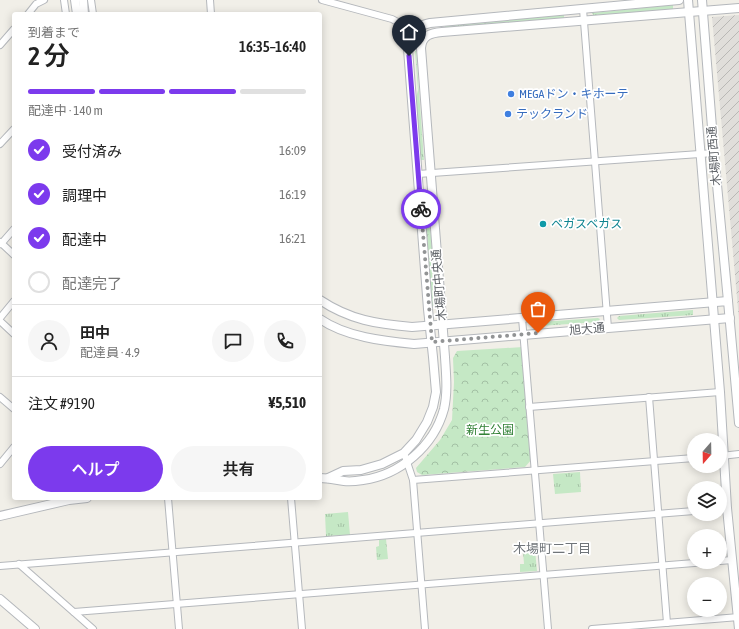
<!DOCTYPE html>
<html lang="ja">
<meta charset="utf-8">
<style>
:root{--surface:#fff;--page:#f6f6f6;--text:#222;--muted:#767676;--line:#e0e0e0;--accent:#7c3aed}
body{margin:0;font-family:"Asap Condensed","Noto Sans JP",sans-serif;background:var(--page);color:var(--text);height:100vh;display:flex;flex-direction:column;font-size:15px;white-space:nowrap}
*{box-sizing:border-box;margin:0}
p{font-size:13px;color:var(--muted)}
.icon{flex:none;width:22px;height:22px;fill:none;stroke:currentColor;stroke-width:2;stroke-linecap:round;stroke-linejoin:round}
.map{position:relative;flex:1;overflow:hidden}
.drawer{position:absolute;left:12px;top:12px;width:310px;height:488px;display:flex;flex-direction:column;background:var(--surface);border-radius:4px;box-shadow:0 2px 10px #0003}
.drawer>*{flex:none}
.needle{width:26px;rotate:200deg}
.controls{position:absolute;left:687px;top:433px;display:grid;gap:8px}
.controls a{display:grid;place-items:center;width:40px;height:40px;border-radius:50%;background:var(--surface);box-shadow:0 2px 10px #0003;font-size:20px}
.pin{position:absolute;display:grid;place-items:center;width:34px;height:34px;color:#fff;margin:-41px -17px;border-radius:50% 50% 50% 0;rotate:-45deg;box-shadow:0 0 4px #0007}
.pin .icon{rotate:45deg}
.courier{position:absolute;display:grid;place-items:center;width:40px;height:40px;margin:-20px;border:3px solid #7c3aed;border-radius:50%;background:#fff;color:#222;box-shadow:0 1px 5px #0007}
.head em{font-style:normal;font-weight:600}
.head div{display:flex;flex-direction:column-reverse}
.head{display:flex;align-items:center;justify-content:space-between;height:68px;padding:0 16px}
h1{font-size:26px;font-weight:600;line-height:30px}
.bar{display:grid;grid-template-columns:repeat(4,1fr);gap:6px 4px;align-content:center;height:48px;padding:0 16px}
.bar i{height:5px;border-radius:3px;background:var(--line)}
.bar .on{background:var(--accent)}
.bar p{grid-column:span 4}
.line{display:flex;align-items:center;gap:10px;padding:0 16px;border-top:1px solid var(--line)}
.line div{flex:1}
.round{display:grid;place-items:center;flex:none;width:42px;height:42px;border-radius:21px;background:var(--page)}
ol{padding:0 16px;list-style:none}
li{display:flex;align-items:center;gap:12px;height:44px}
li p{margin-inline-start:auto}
li .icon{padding:4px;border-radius:50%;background:var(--accent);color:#fff;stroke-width:4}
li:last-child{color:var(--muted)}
li i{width:22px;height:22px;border:2px solid var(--line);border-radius:50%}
.button{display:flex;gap:8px;margin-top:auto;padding:8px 16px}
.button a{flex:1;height:46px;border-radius:24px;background:var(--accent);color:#fff;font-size:16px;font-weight:600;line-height:46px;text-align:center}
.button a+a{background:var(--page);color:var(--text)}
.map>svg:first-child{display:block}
.industrial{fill:url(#industrial-furrows)}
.grass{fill:url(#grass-tufts)}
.park{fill:url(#park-crowns)}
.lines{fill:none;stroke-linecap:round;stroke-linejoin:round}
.minor-casing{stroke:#b5b8bc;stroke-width:8}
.tertiary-casing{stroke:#b5b8bc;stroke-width:10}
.minor{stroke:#fff;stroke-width:6}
.tertiary{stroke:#fff;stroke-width:8}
.done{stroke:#929495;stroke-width:4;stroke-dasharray:0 7.2}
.route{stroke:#7c3aed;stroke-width:5}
.shop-dot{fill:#3f7fe0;stroke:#fff;stroke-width:1.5}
.culture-dot{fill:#0f9aa8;stroke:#fff;stroke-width:1.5}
.labels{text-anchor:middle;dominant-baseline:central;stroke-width:3.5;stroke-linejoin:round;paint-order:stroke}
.shop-label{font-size:12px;fill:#366cbe;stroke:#fff;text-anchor:start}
.street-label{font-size:12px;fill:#5f6368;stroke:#fff}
.culture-label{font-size:12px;fill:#0d838f;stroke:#fff;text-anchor:start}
.park-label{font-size:12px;fill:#348238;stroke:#fff}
.neighbourhood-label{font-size:13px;fill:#70757a;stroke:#fff}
</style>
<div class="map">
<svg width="739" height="629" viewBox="0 0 739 629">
<defs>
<pattern id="industrial-furrows" width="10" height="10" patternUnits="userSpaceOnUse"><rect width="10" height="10" fill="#e0deda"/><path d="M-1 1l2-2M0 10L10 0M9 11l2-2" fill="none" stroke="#b9b8b5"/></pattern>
<pattern id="grass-tufts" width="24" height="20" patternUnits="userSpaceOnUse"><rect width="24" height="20" fill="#c5e8c5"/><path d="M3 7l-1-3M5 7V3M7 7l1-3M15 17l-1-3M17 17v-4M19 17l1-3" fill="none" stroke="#a3c0a4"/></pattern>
<pattern id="park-crowns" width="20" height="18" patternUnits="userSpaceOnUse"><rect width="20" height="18" fill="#c5e8c5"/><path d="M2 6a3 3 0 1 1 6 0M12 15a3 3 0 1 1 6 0" fill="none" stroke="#a3c0a4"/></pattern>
</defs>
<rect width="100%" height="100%" fill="#f1efe8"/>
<polygon class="industrial" points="739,15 739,320 712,17"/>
<g class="grass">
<polygon points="673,5 673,9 594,16 592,13"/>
<polygon points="564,14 564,18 445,28 445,26"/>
<polygon points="415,51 416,51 424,160 421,160 416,98 418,90"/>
<polygon points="424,191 427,191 433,260 432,268 435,306 432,306"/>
<polygon points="693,310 693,315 619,320 617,318 619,316"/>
<polygon points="598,318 600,319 598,322 540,326 538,324 540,322"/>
<polygon points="580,472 581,492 555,494 553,474"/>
<polygon points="348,512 350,535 326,536 325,514"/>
<polygon points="386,539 388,559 377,560 376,547 379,546 379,540"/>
<polygon points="535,550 537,571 520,572 520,564 524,564 523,551"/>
</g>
<polygon class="park" points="523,347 532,459 525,467 422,475 417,472 416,468 440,440 452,420 454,382 453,358 457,351"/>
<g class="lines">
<g class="minor-casing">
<g id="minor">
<polyline points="64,0 66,14"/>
<polyline points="91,0 93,14"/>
<polyline points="210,0 211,14"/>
<polyline points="322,0 392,19 425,37"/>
<polyline points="583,9 608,328"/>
<polyline points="28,14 36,4 44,0"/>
<polyline points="0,45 14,29"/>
<polyline points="0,144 14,129"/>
<polyline points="418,174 714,153"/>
<polyline points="0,242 14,255"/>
<polyline points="1,244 14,229"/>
<polyline points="0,318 14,301"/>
<polyline points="522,318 548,629"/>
<polyline points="0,321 14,334"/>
<polyline points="0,397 14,409"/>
<polyline points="649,397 667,623"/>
<polyline points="529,407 720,392"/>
<polyline points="404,453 413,480 425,629"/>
<polyline points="721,456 739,454"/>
<polyline points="0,464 14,447"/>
<polyline points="413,480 694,458"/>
<polyline points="168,498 179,629"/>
<polyline points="291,498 302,629"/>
<polyline points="720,561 732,560"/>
<polyline points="19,564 93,629"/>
<polyline points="0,566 694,511"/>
<polyline points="74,612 707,562"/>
<polyline points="592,629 739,617"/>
</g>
</g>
<g class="tertiary-casing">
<g id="tertiary">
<polyline points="75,0 77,14"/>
<polyline points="83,0 84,14"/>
<polyline points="688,0 720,392 727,508 739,629"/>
<polyline points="702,0 714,153 728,301"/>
<path d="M320,300C350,320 377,324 412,327L728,301L739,423"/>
<path d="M320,319C346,337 383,341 414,344L730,318"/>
<path d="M320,478C329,478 336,480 344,481C350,482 357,481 363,480C400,475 434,446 444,409C448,392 446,374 445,357L421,48C422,35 431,33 442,32L739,8"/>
<path d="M328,478L343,471L361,470L382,464L404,453L416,440L427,422L433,407L436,392L433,357L428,309L408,49C409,35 415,26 430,23L679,0"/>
<polyline points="0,516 69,500 87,498"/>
<polyline points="0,599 35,629"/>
</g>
</g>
<use href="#minor" class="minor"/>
<use href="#tertiary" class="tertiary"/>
</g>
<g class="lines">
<polyline class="done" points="421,209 432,342 538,333"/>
<polyline class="route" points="409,56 421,209"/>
</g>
<g class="shop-dot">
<circle cx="511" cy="94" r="4"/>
<circle cx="508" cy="114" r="4"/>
</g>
<circle class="culture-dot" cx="543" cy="224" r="4"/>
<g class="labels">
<g class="shop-label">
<text x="519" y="94">MEGAドン・キホーテ</text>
<text x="516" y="114">テックランド</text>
</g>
<g class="street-label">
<text transform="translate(714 156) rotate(-95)">木場町西通</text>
<text transform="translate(439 285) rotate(-95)">木場町中央通</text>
<text transform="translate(587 329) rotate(-5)">旭大通</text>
</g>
<g class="culture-label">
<text x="551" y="224">ベガスベガス</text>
</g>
<g class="park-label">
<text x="490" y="430">新生公園</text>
</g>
<g class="neighbourhood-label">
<text x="552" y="548">木場町二丁目</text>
</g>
</g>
</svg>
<div class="controls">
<a><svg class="needle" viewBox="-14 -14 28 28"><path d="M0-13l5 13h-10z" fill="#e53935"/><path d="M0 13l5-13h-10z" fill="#767676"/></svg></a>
<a><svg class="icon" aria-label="layers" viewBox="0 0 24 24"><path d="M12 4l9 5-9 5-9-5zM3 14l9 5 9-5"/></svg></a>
<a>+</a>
<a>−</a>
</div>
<div class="pin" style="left:538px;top:333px;background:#ea580c"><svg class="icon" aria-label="bag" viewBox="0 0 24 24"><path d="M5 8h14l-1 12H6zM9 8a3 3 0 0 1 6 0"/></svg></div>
<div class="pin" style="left:409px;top:56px;background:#1f2937"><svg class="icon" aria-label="home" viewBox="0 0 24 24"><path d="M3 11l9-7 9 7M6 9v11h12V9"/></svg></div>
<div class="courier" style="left:421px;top:209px"><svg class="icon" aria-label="bike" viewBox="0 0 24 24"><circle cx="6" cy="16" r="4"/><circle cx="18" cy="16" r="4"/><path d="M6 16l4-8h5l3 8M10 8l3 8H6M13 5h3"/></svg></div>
<section class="drawer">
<div class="head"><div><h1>2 分</h1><p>到着まで</p></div><em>16:35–16:40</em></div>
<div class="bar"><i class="on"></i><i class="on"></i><i class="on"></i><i></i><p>配達中 · 140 m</p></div>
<ol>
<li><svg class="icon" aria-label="check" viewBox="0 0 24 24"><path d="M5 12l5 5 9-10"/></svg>受付済み<p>16:09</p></li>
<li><svg class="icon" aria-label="check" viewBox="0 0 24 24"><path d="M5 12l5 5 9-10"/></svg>調理中<p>16:19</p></li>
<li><svg class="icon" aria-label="check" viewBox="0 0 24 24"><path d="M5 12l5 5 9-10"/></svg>配達中<p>16:21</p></li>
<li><i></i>配達完了</li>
</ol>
<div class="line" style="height:72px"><a class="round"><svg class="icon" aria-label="person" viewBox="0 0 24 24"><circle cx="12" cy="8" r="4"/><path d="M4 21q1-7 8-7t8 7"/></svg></a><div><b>田中</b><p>配達員 · 4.9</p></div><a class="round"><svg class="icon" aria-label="chat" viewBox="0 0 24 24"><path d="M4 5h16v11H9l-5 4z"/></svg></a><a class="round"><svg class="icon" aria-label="phone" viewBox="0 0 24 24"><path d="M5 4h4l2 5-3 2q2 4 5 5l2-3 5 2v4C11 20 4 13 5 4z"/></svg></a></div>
<div class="line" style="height:52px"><div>注文 #9190</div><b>¥5,510</b></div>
<div class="button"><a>ヘルプ</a><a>共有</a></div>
</section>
</div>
